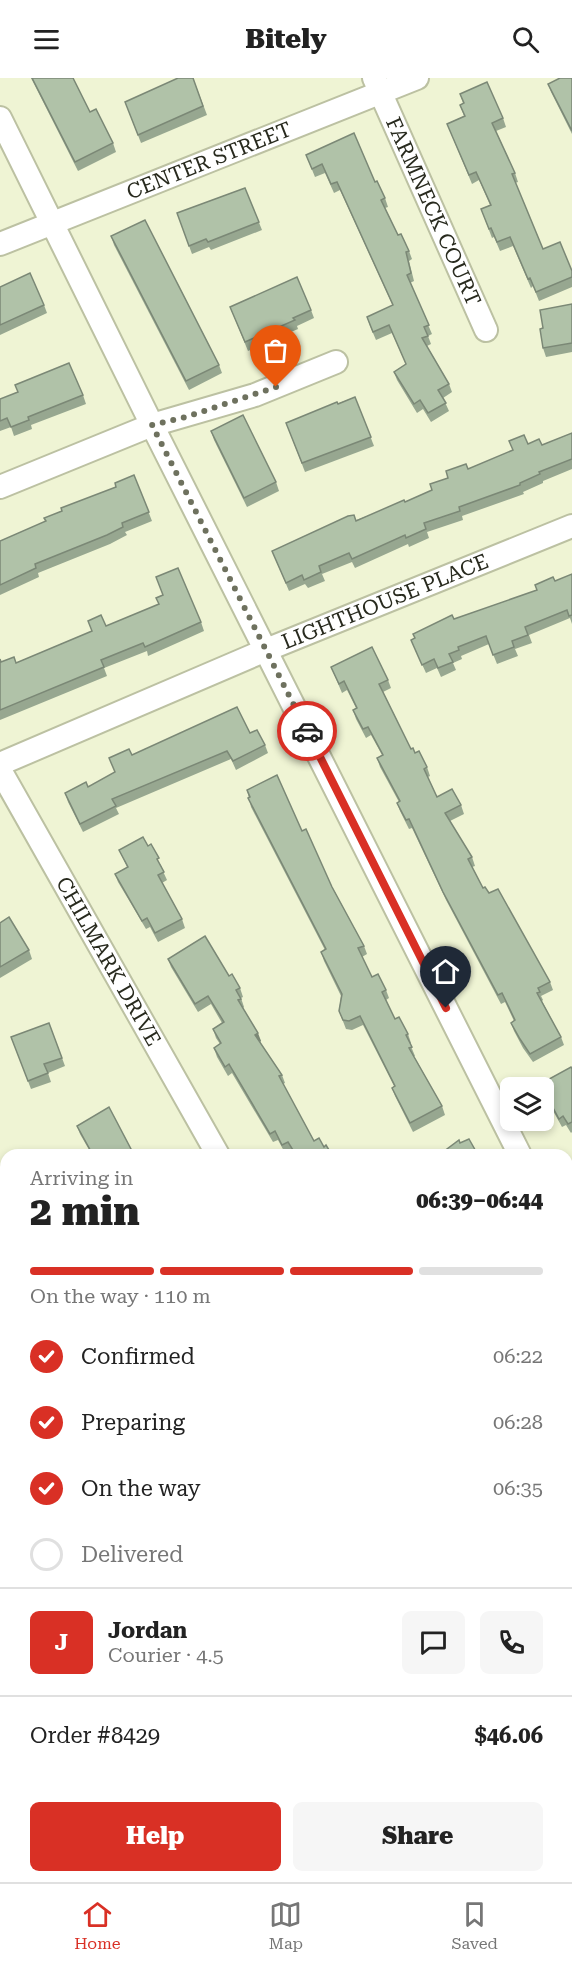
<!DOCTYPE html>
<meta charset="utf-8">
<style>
:root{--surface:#fff;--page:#f6f6f6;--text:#222;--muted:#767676;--line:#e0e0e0;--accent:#d93025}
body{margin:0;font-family:"Roboto Serif",serif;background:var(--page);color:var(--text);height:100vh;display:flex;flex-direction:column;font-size:22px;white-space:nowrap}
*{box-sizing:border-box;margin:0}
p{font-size:20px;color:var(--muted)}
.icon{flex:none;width:33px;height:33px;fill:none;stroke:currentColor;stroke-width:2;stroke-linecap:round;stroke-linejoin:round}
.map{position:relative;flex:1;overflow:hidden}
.details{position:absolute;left:0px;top:1071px;width:573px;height:734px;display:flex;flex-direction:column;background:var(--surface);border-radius:18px 18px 0 0;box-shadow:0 3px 9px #0003}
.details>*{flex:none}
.buttons{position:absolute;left:500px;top:999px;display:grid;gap:12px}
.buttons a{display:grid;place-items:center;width:54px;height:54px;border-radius:9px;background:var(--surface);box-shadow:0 3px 9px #0003;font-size:30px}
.pin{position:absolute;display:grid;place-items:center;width:51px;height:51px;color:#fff;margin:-62px -26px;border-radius:50% 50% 50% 0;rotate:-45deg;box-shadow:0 0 6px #0007}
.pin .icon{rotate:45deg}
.courier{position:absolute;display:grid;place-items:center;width:60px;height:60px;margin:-30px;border:4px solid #d93025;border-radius:50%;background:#fff;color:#222;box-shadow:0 2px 8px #0007}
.head em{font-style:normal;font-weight:800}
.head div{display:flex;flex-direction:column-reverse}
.head{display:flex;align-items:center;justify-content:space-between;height:102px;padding:0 30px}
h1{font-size:39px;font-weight:800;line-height:45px}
.bar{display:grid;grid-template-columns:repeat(4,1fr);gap:9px 6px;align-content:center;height:72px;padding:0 30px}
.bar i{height:8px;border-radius:4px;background:var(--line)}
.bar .selected{background:var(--accent)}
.bar p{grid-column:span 4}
.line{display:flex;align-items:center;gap:15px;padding:0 30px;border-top:2px solid var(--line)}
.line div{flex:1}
.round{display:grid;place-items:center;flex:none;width:63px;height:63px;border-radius:9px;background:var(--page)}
ol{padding:0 30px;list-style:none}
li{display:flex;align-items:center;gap:18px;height:66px}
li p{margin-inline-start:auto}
li .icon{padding:6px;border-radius:50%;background:var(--accent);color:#fff;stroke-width:4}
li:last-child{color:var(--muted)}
li i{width:33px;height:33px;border:3px solid var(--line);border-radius:50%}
.action{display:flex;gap:12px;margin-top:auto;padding:12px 30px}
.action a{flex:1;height:69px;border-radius:9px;background:var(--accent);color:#fff;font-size:24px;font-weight:800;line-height:69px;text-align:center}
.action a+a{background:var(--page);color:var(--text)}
header{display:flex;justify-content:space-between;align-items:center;height:78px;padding:0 30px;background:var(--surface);font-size:27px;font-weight:800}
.menu{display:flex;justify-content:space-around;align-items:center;height:84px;border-top:2px solid var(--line);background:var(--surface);font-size:16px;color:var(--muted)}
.menu a{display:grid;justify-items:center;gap:3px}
.menu .selected{color:var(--accent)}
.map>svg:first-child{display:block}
.green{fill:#edd3b3}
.water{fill:#bae4c9}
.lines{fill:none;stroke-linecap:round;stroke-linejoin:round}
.minor-casing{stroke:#bcc1a2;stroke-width:26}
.minor{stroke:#fff;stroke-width:22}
.wall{fill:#97a790}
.shaded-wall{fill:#7b8876}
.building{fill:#b0c2a8;stroke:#7b8876;stroke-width:1.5}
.done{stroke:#6e715e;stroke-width:6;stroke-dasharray:0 10.8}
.route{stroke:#d93025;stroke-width:8}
.labels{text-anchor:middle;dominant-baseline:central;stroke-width:4.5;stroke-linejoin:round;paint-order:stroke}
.street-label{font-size:21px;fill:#282a1e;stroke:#fff}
</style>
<header><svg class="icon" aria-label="menu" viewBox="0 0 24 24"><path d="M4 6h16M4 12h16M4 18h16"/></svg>Bitely<svg class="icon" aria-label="search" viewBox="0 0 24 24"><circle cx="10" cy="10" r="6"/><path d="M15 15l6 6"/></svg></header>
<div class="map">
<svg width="572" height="1804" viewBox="0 0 572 1804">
<rect width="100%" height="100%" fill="#eff4d4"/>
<g class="green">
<polygon points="0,1118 6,1133 6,1311 0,1315"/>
<polygon points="0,1415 6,1418 6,1798 567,1798 567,1751 572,1754 572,1804 0,1804"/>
</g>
<polygon class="water" points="77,1799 77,1798 260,1799 253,1804 75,1804"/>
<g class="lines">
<g class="minor-casing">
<g id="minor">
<path id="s1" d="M374,0L486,252"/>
<polyline points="0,40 152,347 520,1077"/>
<path id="s2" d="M0,166L417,0"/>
<polyline points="0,409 152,347 255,317 336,284"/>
<path id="s3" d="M0,686L266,572L572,448"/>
<path id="s4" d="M0,692L218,1077"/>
<polyline points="567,1120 572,1117"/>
<polyline points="567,1170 572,1180"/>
<polyline points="0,1393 6,1397"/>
<polyline points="567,1721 572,1724"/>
</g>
</g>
<use href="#minor" class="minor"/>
</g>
<g class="wall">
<polygon points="31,0 73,0 90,34 113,65 116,74 78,93"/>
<polygon points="193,0 207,37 141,65 125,24"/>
<polygon points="572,0 572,56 551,14 548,6"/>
<polygon points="460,16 503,40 506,49 496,53 515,95 518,104 515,105 543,171 572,193 572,209 539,223 533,208 531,210 513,168 500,173 494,159 492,160 481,131 490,127 479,102 472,106 447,46 464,38 460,27 463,25"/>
<polygon points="306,77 375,104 385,120 388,129 385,130 398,157 409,173 412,181 409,183 414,203 410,205 432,256 428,258 431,266 427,268 449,306 452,314 443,320 449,333 431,344 423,331 417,335 397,302 394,294 406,286 392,255 376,262 370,248 367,239 393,228 340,112 334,115 325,95 315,99"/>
<polygon points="245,110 262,152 211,172 209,169 192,176 177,135"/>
<polygon points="111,158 219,287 222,295 189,312 114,167"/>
<polygon points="0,209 44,227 47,235 0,257"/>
<polygon points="572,226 572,274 546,279 543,270"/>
<polygon points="230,229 311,232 314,240 297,248 298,251 248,273"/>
<polygon points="83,317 86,326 31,347 32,351 14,358 11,349 0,353 0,321"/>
<polygon points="355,319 374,368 305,394 286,345"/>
<polygon points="211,353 276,404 279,413 247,429 214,362"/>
<polygon points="572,355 572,391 543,403 543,405 523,414 524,416 462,438 463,442 427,454 429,460 409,469 408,466 355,490 352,484 322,496 325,503 308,510 305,506 289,513 272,473 405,424 432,412 448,400 528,366 542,367"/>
<polygon points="134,397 152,443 125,454 127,457 110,466 38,495 39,499 0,517 0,463 46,443 116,409"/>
<polygon points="572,496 572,546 570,540 529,557 532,565 515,571 518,578 497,586 489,566 461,578 462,581 453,585 456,592 441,599 437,590 426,595 411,562 454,541 537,512"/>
<polygon points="201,544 204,553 148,578 147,573 104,590 107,598 0,642 0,581 1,584 16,585 106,548"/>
<polygon points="331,589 388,602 391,610 383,614 411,671 415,675 427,689 430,698 428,699 437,719 461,727 464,736 450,743 472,779 475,788 472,789 483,810 489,815 550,904 553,912 541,918 543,922 542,923 561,959 564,967 533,984 523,970 514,953 511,945 514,943 505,924 501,926 446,822 412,750 409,751 400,733 397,725 399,724 380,689 377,680 382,677 371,657 366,660 356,641 353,632 356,630 347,612 342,615"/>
<polygon points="250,655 265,667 268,675 236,692 231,681 116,730 119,736 83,754 68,724 65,715 88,709 115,695 132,677"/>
<polygon points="247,712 302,753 364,868 367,876 362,879 372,899 386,912 389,920 386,922 395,941 408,956 411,965 410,966 415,978 414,978 442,1028 445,1037 413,1054 395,1018 392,1010 394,1008 363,947 352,952 346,951 339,933 341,918 324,883 321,874 325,872 251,729"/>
<polygon points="148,768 162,789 161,789 167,802 162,805 182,841 185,850 158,864 150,849 146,851 118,804 115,796 127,789 119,772"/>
<polygon points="0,845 29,872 32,881 0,900"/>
<polygon points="168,881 229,898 240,910 243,919 241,920 244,929 243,930 261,963 260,964 282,997 285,1005 283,1006 314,1063 324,1069 332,1077 294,1077 291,1072 285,1075 278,1062 273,1064 232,995 228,998 217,979 214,970 220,966 216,960 213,951 222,945 211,926 198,934 171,889"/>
<polygon points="49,945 65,988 48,995 51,1004 31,1011 11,959"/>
<polygon points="572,991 572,1054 571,1055 566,1047 562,1049 543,1015 543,1010 541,1010 540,1006"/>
<polygon points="77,1048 132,1073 133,1077 92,1077 80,1056"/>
<polygon points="567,1289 572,1295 572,1393 568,1386 567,1387"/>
<polygon points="567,1608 572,1610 572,1661 567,1658"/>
</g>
<polygon class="shaded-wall" points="258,955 261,963 258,965 255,957"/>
<g class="building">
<polygon points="32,0 73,0 90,34 96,31 113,65 75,84"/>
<polygon points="178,0 193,0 203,28 138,57 125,24"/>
<polygon points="560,0 572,0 572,53 548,6"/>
<polygon points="487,4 503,40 492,45 515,95 512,96 543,171 560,164 572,193 572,199 536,214 530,200 528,201 510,159 497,164 491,150 489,151 481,131 491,127 476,94 469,97 447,46 465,38 460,27 464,25 460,16"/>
<polygon points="354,55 375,104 377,103 385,120 381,122 398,157 401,156 409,173 406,174 411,195 407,197 429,247 424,249 428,258 422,260 449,306 438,312 446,325 428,335 420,322 414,326 394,294 406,286 389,247 373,254 367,239 393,227 337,104 331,106 322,86 312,91 306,77"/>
<polygon points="245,110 259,144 208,164 206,161 189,168 177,135"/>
<polygon points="145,142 219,287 186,303 111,158"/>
<polygon points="30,195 44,227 0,247 0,209"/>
<polygon points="297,199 311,232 293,240 295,242 245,264 230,229"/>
<polygon points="572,226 572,265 543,270 540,251 543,250 540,232"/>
<polygon points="69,285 83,317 28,339 29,342 11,349 7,340 0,343 0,321 18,314 15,307"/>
<polygon points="355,319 371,359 302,385 286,345 337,324 338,326"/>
<polygon points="243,337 276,404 244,420 211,353"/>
<polygon points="572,355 572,381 539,394 540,396 520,405 520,407 459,429 460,433 424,445 426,451 406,460 405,457 352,481 349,475 319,488 321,494 304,502 302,497 286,505 272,473 348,438 354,437 356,443 404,422 405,424 432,412 430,406 448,400 446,393 466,386 468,391 513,372 509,363 524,357 528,366 539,361 542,367"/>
<polygon points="134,397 149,434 122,445 123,449 107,457 35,486 36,490 0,507 0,463 46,443 44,440 62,433 61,430 116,409 115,405"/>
<polygon points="178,490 201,544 145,569 143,565 101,582 104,589 0,632 0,581 1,584 14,579 16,585 92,553 88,543 101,537 106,548 159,526 156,520 163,517 156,499"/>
<polygon points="572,496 572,537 569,538 567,532 525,549 528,557 512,563 514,569 493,577 486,558 458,569 459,572 449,576 453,584 438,590 434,581 422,587 411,562 415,560 413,556 452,537 454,541 537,512 535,507 553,499 555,503"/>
<polygon points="372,569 388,602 379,606 411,671 413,670 415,675 419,673 427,689 424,691 437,719 452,711 461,727 445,735 472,779 468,781 483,810 485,809 489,815 498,811 550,904 538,910 540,914 537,915 561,959 530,976 520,961 511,945 515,942 502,915 498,917 443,814 409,741 406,742 397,725 400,723 377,680 383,677 368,649 363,651 353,632 357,630 344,603 339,606 331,589"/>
<polygon points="237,629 250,655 257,652 265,667 233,683 227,673 112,721 116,728 80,746 65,715 86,704 88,709 115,694 109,680 129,671 132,677"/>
<polygon points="277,697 302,753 306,751 332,809 364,868 358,870 372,899 378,896 386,912 382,914 395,941 399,939 408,956 406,957 412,969 409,970 442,1028 410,1045 392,1010 395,1008 360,938 349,943 343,942 339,933 342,916 321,874 326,871 248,720 250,719 247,712"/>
<polygon points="143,759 148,768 151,766 159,780 157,781 164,794 158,797 182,841 155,855 147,840 142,843 115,796 128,789 119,772"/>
<polygon points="9,839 29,872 0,889 0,845"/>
<polygon points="205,858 229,898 232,896 240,910 236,912 241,921 238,922 258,955 255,957 282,997 279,998 314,1063 319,1060 324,1069 326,1067 332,1077 296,1077 288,1064 282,1067 275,1053 270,1056 229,986 225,989 214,970 221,965 213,951 224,944 208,918 195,926 168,881"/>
<polygon points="49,945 62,980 44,986 48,995 28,1003 11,959"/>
<polygon points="571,989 572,991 572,1044 568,1046 563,1038 559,1041 543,1011 543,1010 542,1010 540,1006"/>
<polygon points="109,1029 132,1073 124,1077 93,1077 77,1048"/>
<polygon points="469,1061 478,1077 439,1077 459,1062 460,1065"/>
<polygon points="568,1288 572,1295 572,1389 567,1381 567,1357 569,1356 567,1353 567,1289"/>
<polygon points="567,1608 572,1610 572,1654 567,1651"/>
</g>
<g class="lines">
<polyline class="done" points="276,309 186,339 152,347 307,653"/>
<polyline class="route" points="307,653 446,930"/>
</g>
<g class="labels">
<g class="street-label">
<text stroke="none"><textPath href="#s2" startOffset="225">CENTER STREET</textPath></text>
<text stroke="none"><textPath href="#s1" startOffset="146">FARMNECK COURT</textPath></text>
<text stroke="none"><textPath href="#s3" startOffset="418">LIGHTHOUSE PLACE</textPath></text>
<text stroke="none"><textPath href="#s4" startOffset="220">CHILMARK DRIVE</textPath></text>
</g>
</g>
</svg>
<div class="buttons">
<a><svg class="icon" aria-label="layers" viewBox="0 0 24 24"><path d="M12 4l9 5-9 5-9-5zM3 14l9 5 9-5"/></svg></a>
</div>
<div class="pin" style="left:276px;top:309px;background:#ea580c"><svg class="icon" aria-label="bag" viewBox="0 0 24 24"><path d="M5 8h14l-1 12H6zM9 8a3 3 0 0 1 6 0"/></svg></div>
<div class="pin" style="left:446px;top:930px;background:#1f2937"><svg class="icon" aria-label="home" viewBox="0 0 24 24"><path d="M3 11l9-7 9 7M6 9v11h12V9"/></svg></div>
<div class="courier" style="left:307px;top:653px"><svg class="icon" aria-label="car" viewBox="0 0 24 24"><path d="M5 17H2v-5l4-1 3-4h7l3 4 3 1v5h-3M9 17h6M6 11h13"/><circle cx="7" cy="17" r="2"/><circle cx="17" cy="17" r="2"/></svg></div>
<section class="details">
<div class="head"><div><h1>2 min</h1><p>Arriving in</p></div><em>06:39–06:44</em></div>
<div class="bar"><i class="selected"></i><i class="selected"></i><i class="selected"></i><i></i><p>On the way · 110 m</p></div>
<ol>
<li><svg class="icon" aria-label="check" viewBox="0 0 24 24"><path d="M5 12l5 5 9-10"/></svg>Confirmed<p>06:22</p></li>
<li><svg class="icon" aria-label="check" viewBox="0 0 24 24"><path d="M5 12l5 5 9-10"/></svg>Preparing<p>06:28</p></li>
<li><svg class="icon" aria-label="check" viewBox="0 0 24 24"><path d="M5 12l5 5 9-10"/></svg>On the way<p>06:35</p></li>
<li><i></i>Delivered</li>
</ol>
<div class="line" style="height:108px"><b class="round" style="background:var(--accent);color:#fff">J</b><div><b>Jordan</b><p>Courier · 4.5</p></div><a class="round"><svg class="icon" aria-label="chat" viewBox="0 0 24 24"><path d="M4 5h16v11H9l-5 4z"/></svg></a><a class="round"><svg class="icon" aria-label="phone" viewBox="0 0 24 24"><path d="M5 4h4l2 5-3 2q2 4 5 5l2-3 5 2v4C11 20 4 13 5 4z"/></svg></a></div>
<div class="line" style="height:78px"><div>Order #8429</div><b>$46.06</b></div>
<div class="action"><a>Help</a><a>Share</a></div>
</section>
</div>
<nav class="menu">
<a class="selected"><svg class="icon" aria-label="home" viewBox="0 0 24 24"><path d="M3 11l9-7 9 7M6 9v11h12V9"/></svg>Home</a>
<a><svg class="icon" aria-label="map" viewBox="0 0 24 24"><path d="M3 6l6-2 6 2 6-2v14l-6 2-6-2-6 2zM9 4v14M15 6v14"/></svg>Map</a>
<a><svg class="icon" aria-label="saved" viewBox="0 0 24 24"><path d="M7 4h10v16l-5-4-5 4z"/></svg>Saved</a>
</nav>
